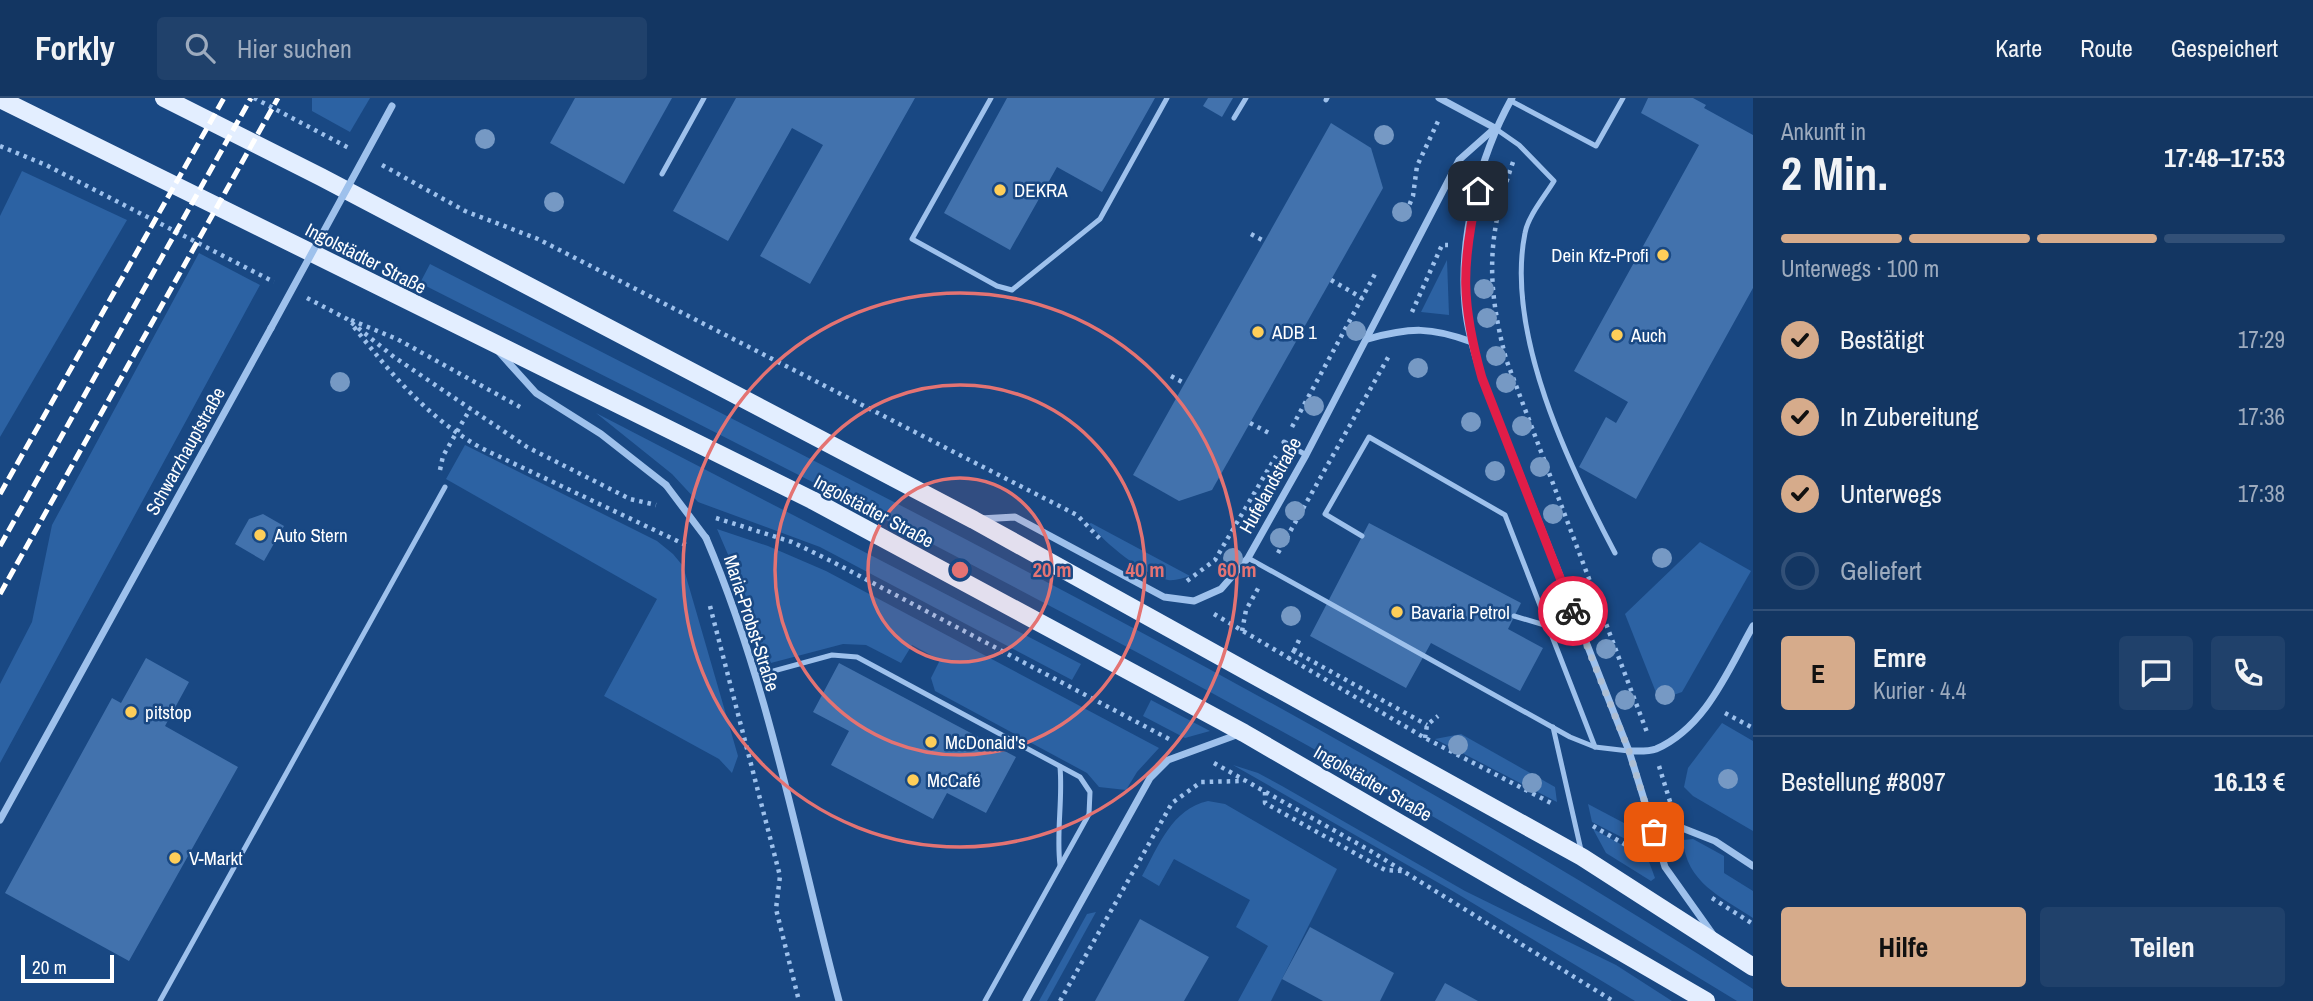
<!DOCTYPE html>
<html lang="de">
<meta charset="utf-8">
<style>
:root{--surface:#133662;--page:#20416b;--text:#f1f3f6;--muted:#9dabbe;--line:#325077;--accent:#d6ab8b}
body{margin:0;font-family:"Archivo Narrow",sans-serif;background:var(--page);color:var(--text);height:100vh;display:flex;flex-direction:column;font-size:26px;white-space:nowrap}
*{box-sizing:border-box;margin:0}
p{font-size:23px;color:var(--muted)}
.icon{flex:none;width:38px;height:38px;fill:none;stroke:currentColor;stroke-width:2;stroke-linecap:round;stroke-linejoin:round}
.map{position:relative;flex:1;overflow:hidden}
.side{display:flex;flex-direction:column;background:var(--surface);width:560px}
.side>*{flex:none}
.scale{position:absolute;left:21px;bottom:18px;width:93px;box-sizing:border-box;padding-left:7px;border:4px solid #fff;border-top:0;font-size:19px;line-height:24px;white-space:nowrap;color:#fff;-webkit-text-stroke:5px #194883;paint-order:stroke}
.pin{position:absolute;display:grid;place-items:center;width:60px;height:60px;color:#fff;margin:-30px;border-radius:14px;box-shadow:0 4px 10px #0006}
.courier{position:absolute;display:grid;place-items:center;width:70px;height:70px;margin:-35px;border:5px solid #e11d48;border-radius:50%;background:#fff;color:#222;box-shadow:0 2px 9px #0007}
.summary em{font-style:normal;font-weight:800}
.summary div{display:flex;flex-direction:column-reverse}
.summary{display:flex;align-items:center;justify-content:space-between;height:119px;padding:0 28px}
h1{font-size:46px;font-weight:800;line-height:52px}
.bar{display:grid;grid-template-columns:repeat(4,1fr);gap:10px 7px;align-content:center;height:84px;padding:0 28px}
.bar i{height:9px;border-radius:5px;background:var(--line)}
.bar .on{background:var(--accent)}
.bar p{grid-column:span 4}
.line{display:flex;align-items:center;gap:18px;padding:0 28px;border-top:2px solid var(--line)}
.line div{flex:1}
.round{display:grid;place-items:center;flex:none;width:74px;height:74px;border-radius:7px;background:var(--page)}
ol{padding:0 28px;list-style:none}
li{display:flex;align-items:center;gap:21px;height:77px}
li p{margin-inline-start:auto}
li .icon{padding:7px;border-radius:50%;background:var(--accent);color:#111;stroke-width:4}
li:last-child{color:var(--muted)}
li i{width:38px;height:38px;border:4px solid var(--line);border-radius:50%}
.primary-button{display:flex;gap:14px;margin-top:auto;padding:14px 28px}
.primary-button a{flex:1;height:80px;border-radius:7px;background:var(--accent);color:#111;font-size:28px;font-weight:800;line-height:80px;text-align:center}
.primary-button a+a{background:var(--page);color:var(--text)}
header{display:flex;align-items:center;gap:42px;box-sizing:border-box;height:98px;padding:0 35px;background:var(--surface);border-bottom:2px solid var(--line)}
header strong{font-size:33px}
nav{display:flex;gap:38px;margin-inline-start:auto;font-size:24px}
.search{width:490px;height:63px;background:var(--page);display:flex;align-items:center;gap:18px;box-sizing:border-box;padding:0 24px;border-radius:7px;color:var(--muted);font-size:26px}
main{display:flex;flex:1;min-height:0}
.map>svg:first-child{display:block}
.green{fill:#2c62a3}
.building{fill:#4272ad}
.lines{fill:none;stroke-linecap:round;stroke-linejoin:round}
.path{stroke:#9ec1ec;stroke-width:4.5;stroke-dasharray:3.5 5;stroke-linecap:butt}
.service{stroke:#9ec1ec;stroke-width:5}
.minor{stroke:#9ec1ec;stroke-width:7}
.primary{stroke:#e3eeff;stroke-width:18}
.rail{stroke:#fff;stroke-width:5;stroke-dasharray:12 5;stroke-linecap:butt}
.minor-bridge{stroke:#9ec1ec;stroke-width:7}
.tree{fill:#7699c4}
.done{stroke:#aebfd4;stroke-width:7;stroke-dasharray:0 12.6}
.route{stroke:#e11d48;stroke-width:9}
.ring{fill:none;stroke:#e47373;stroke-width:3.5}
.poi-dot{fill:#fece59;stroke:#194883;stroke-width:2.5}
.labels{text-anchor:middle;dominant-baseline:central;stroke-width:5;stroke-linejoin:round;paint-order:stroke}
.poi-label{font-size:19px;fill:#fff;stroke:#194883;text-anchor:start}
.street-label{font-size:19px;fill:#fff;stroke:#194883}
.centre{fill:#e47373;stroke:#194883;stroke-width:3.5}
.ring-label{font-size:21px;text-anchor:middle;font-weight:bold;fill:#e47373;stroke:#194883;stroke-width:5;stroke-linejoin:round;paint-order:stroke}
</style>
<header>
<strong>Forkly</strong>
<div class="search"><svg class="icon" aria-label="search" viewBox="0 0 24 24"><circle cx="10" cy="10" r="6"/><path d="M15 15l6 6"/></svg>Hier suchen</div>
<nav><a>Karte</a><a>Route</a><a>Gespeichert</a></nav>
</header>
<main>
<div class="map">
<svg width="1753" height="903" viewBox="0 0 1753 903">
<rect width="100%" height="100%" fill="#194883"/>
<g class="green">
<polygon points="312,0 370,0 350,34 312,13"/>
<polygon points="22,73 127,122 0,339 0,118"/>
<polygon points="199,155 260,187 0,665 0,586 32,524 52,427"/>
<polygon points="1447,162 1449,217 1421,214"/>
<path d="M430,166C877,396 1330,618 1753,891V903H1737C1625,835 1515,765 1401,700C1080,518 750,351 420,185Z"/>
<polygon points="596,315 1081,566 1072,582 820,449 698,404 672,376"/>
<polygon points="465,347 657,443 673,456 683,468 738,658 732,675 719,661 604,598 657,501 446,381"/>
<path d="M1091,425L1190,478C1183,480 1175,483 1168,482C1140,475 1108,447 1089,426Z"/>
<polygon points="717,431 768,448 826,473 1159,650 1137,674 1126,692 1099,689 1087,675 935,593 931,580 940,562 912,547 901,565 866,547 843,546 767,566 745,496"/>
<polygon points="1700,444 1751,473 1682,594 1659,602 1625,516"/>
<polygon points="1151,602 1210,633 1185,640 1143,618"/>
<polygon points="1722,625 1753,643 1753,733 1693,698 1684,689 1688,670"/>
<polygon points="1461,636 1555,689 1557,704 1435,641"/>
<polygon points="1233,667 1258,675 1282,688 1465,793 1616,867 1672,903 1635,903 1451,792"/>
<path d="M1208,703L1225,706L1337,771L1271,903H1238L1268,848L1236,829L1250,802L1174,761L1159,788L1142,778C1159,747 1172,711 1208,703Z"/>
<polygon points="1588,706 1641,734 1645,751 1592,724"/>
<polygon points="1593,731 1648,761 1655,780 1651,783 1606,755"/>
<path d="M1693,741L1724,758V775L1753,793V820C1721,799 1686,784 1683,742Z"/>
<polygon points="1096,814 1047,903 1039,903 1087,816"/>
</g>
<g class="building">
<polygon points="575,0 672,0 624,86 550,45"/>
<polygon points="736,0 915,0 810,186 760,158 823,47 792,30 728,143 673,113"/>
<polygon points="1007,0 1155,0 1102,94 1057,69 1010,152 944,115"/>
<polygon points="1208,0 1233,0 1222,19 1203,8"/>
<polygon points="1648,0 1693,0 1706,7 1704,10 1753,37 1753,190 1636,401 1579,369 1606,319 1616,325 1628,304 1574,273 1699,47 1641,15"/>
<polygon points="1331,25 1371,50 1383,90 1212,392 1179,403 1133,377"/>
<polygon points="263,416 284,428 264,463 235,446 249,421"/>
<polygon points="1369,425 1521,505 1508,531 1543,550 1520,593 1431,545 1406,590 1310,538"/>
<polygon points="146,560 189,584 165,628 238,669 129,863 5,795 112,600 121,605"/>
<polygon points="839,565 1016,659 986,715 947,695 933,721 831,667 849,633 813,614"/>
<polygon points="1140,821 1209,859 1184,903 1095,903"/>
<polygon points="1310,829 1394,875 1380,903 1323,903 1282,881"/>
<polygon points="1445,885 1478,903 1435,903"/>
</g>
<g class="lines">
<g class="path">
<polyline points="254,0 349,50"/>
<polyline points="0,48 46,67 274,184"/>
<path d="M1513,64C1487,138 1486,185 1506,261L1648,637"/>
<polyline points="382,67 465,113 538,141 1077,417 1101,442"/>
<polyline points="1403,122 1413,98 1417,68 1440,19"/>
<polyline points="1251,136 1264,143"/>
<polyline points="1331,182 1362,200"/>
<polyline points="307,200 347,221 394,259 527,349 630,401 656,407"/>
<polyline points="1412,214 1442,147 1448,147"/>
<polyline points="351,222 397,241 520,309"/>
<path d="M354,229C392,277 427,319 481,350L686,447"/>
<polyline points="1171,278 1184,285"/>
<polyline points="1250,325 1271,336"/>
<polyline points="1292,329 1375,176"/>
<polyline points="440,372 443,358 470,311"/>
<polyline points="716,420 792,444 833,464 1169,641"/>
<polyline points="1278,455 1390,256"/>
<polyline points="1187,483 1215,462 1276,358"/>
<polyline points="710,508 780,778 776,811 799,903"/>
<polyline points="1214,516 1425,640 1551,705"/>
<polyline points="1242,533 1246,512 1260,487"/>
<polyline points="1294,553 1299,542"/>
<polyline points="1288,562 1294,553 1427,627"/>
<polyline points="1725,615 1753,630"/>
<polyline points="1425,640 1427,627 1438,618"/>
<polyline points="1214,665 1369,752 1613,903"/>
<polyline points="1659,668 1672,710"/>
<polyline points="1265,694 1265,705 1385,772 1402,773"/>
<polyline points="1593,728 1640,755"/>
<polyline points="1712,800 1753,826"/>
<polyline points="1060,903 1172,705 1201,684 1244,683"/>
</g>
<g class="service">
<polyline points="991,0 912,141 997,188 1012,192 1100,121 1167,0"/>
<polyline points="1326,2 1327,0"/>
<polyline points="1511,3 1596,48 1623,0"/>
<polyline points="1234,20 1246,0"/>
<path d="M1496,31L1519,47L1554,83C1545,98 1528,118 1525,135C1505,235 1569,368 1615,455"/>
<polyline points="662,76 704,0"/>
<polyline points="1284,344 1306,357"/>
<polyline points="1362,438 1325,416 1369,339 1505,417 1595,649"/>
<polyline points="1248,460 1570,639 1595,649 1629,653"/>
<polyline points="1514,518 1548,528"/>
<polyline points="755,578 832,557 857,559 1080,679 1090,694 1089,716 985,903"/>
<polyline points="1553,629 1581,752"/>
<path d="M1060,669C1063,702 1056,734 1060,767"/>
<polyline points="160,903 445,389"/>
</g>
<g class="minor">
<polyline points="1439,0 1495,30"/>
<path d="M1512,0C1479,59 1459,139 1465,207C1467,232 1475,256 1482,280L1629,653L1665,769L1714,838"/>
<path d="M1368,241C1411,229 1431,229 1472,244"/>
<polyline points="499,254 536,295 601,336 666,387"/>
<polyline points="980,421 1015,419 1164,499 1194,503 1221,491 1248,460 1306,357 1459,62 1495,30"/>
<path d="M706,440C769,587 798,749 839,903"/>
<path d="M1629,653C1637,653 1648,654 1656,651C1706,629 1728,572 1753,528"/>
<polyline points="0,722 271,230"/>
<polyline points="1654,734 1677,728 1715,743 1753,768"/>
<polyline points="1026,903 1150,680 1168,662 1239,636"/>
</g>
<g class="primary">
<polyline points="164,0 321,79 974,422 1582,759 1753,869"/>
<polyline points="0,1 812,402 1244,635 1706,903"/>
</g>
<g class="rail">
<polyline points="0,396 224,0"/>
<polyline points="0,448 251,0"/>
<polyline points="0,496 278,0"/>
</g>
<g class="minor-bridge">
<polyline points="271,230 392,8"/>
<polyline points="666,387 706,440"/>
</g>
</g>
<g class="tree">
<circle cx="1384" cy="37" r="10"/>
<circle cx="485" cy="41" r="10"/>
<circle cx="554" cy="104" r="10"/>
<circle cx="1402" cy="114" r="10"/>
<circle cx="1484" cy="191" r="10"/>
<circle cx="1487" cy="220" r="10"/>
<circle cx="1356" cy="233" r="10"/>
<circle cx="1496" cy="258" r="10"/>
<circle cx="1418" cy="270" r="10"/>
<circle cx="340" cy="284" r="10"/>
<circle cx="1506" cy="285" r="10"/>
<circle cx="1314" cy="308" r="10"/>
<circle cx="1471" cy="324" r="10"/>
<circle cx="1522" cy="328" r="10"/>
<circle cx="1540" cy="369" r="10"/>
<circle cx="1495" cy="373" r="10"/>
<circle cx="1295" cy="413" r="10"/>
<circle cx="1553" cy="416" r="10"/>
<circle cx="1280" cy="440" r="10"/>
<circle cx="1233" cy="460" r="10"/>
<circle cx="1662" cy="460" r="10"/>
<circle cx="1291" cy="518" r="10"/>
<circle cx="1606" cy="551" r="10"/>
<circle cx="1665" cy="597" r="10"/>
<circle cx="1625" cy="602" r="10"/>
<circle cx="1458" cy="647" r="10"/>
<circle cx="1728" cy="681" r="10"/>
<circle cx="1532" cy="685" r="10"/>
</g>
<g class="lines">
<polyline class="done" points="1573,513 1629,653 1654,734"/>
<path class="route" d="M1478,93C1461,167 1461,206 1482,280L1573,513"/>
</g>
<circle cx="960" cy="472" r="92" fill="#e47373" fill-opacity=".12"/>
<g class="ring">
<circle cx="960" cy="472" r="92"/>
<circle cx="960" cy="472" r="185"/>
<circle cx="960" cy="472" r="277"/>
</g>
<g class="poi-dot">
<circle cx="1000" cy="92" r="7"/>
<circle cx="1663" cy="157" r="7"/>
<circle cx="1258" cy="234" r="7"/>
<circle cx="1617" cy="237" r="7"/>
<circle cx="260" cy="437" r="7"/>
<circle cx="1397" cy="514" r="7"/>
<circle cx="131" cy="614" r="7"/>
<circle cx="931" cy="644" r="7"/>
<circle cx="913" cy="682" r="7"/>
<circle cx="175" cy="760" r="7"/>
</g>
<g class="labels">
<g class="poi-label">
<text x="1014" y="92">DEKRA</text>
<text x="1649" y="157" text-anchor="end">Dein Kfz-Profi</text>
<text x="1272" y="234">ADB 1</text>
<text x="1631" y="237">Auch</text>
<text x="274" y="437">Auto Stern</text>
<text x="1411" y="514">Bavaria Petrol</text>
<text x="145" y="614">pitstop</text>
<text x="945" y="644">McDonald's</text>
<text x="927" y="682">McCafé</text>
<text x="189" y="760">V-Markt</text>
</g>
<g class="street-label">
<text transform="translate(366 160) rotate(27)">Ingolstädter Straße</text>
<text transform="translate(185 353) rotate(-61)">Schwarzhauptstraße</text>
<text transform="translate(1270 387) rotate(-61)">Hufelandstraße</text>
<text transform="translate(874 413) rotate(28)">Ingolstädter Straße</text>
<text transform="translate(752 525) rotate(72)">Maria-Probst-Straße</text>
<text transform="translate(1373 685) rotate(30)">Ingolstädter Straße</text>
</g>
</g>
<circle cx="960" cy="472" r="10" class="centre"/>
<g class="ring-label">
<text x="1052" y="479">20 m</text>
<text x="1145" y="479">40 m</text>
<text x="1237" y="479">60 m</text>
</g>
</svg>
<div class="scale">20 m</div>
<div class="pin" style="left:1654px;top:734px;background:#ea580c"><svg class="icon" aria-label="bag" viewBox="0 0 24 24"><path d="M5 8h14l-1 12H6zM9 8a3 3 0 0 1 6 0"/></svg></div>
<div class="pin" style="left:1478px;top:93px;background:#1f2937"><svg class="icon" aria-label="home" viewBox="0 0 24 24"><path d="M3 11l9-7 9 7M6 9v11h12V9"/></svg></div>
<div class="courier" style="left:1573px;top:513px"><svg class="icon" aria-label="bike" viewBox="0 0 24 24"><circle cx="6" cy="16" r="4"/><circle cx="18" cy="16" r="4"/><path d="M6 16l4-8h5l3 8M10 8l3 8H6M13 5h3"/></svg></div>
</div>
<section class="side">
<div class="summary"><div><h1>2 Min.</h1><p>Ankunft in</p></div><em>17:48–17:53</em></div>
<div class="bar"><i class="on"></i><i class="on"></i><i class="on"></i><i></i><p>Unterwegs · 100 m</p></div>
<ol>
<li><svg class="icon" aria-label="check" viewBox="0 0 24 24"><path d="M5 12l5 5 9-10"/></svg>Bestätigt<p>17:29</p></li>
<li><svg class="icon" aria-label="check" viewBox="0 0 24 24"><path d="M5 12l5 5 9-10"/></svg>In Zubereitung<p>17:36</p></li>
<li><svg class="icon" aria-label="check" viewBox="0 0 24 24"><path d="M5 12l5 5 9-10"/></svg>Unterwegs<p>17:38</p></li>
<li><i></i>Geliefert</li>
</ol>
<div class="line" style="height:126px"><b class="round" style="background:var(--accent);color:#111">E</b><div><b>Emre</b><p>Kurier · 4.4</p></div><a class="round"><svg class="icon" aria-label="chat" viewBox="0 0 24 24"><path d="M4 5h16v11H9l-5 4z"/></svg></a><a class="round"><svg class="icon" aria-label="phone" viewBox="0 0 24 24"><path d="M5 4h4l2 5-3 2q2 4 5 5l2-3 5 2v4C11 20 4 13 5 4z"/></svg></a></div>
<div class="line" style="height:91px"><div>Bestellung #8097</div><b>16.13 €</b></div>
<div class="primary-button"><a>Hilfe</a><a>Teilen</a></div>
</section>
</main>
